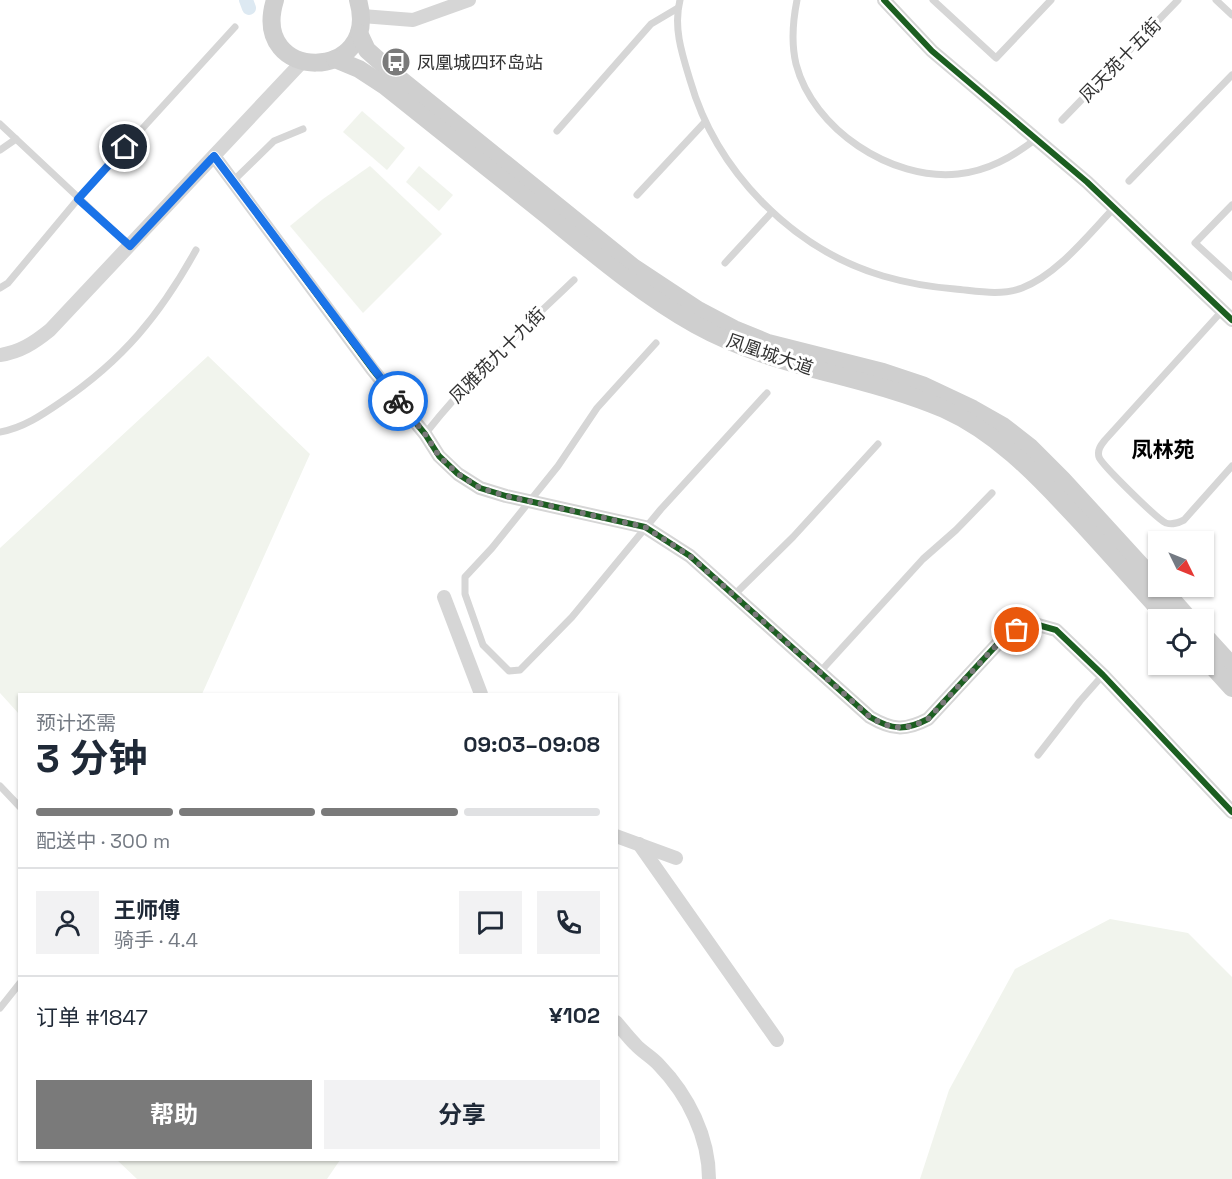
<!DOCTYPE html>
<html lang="zh">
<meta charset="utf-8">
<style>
:root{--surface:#fff;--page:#f2f2f3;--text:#1f2937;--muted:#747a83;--line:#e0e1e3;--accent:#7a7a7a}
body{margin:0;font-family:"Space Grotesk","Noto Sans SC",sans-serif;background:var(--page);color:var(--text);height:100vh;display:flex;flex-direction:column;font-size:22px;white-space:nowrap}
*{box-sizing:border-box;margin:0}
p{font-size:20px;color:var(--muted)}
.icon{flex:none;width:33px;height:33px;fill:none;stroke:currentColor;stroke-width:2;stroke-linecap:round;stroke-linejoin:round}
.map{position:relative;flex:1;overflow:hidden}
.sheet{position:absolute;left:18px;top:693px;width:600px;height:468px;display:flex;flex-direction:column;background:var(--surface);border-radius:0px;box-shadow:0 2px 4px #0004}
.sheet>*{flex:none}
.needle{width:39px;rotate:133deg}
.fabs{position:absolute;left:1148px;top:531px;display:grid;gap:12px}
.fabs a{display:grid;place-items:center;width:66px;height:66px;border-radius:0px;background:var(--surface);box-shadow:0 2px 4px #0004;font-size:30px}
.pin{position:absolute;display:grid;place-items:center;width:51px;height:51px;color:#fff;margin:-26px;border:3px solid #fff;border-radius:50%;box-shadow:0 2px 6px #0007}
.courier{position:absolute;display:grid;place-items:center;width:60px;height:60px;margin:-30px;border:4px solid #1a73e8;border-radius:50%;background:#fff;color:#222;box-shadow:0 2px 8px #0007}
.summary em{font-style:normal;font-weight:700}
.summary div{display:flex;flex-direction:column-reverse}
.summary{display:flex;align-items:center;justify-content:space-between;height:102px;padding:0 18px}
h1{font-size:39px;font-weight:700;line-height:45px}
.bar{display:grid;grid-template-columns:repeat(4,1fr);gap:9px 6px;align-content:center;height:72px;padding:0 18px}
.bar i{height:8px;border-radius:4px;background:var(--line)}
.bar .on{background:var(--accent)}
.bar p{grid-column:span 4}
.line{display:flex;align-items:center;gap:15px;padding:0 18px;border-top:2px solid var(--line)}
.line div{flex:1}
.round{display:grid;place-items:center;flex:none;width:63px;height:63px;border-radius:0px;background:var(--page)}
.action{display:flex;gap:12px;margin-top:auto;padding:12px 18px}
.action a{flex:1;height:69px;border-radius:0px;background:var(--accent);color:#fff;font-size:24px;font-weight:700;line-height:69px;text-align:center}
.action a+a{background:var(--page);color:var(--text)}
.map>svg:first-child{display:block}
.green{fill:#f1f4ed}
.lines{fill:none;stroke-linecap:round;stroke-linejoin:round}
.canal{stroke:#dde9f2;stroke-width:14}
.service{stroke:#d6d6d6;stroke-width:7}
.minor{stroke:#d6d6d6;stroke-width:14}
.secondary{stroke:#cfcfcf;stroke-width:18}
.cycleway-casing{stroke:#fff;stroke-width:10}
.cycleway{stroke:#1b5e20;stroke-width:6}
.done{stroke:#7a7a7a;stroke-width:6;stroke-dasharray:0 10.8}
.route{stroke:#1a73e8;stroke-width:8}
.labels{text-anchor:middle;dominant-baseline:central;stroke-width:6;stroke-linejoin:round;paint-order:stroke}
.street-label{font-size:18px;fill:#323232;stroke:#fff}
.poi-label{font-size:18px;fill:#323232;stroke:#fff;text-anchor:start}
.quarter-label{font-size:21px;font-weight:bold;fill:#000;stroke:#fff}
</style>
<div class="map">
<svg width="1232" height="1179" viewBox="0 0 1232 1179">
<rect width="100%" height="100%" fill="#fff"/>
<g class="green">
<polygon points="362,111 405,148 387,170 343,132"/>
<polygon points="370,166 442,234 363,313 290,226 323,199"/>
<polygon points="419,166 453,195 439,211 406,182"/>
<polygon points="208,356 310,454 202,694 20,694 19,714 0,693 0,548"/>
<polygon points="1110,919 1188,933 1232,977 1232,1179 920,1179 949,1090 1015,969"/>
<polygon points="117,1160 340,1160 327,1179 137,1179"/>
</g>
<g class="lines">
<polyline class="canal" points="246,0 249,8"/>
<g class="service">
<path d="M680,0C673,27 682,54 690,80C716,171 792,249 883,276C907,283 930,287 955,289C977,291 1000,296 1022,288C1057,275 1088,235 1114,208"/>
<path d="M797,0C793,20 791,43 796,64C813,129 891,181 958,174C988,171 1012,157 1036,139"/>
<polyline points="933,0 996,58 1051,0"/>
<polyline points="1216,0 1232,15"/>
<polyline points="1062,120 1178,0"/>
<polyline points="0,124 130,246"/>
<polyline points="557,131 651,24 678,8"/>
<polyline points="0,150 16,139"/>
<polyline points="1129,181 1232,75"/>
<polyline points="232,182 274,141 303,129"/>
<polyline points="637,195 705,122"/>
<polyline points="1232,205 1195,243 1232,277"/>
<polyline points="725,263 772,212"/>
<polyline points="0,288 8,283 78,199 235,27"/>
<path d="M1222,311L1105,440C1101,445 1097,450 1099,457C1101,464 1158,520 1166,523C1173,525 1178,523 1184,520L1232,466"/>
<polyline points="656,343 597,408 558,466 492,548 465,577 465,594 483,645 509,671 520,670 572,617 661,509 767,393"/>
<path d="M0,432C23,428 42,415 61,402C123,360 160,315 196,250"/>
<path d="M425,434C469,378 522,329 574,280"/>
<polyline points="733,596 793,537 878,444"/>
<polyline points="819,673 923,559 956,530 992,493"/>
<polyline points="1038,755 1080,701 1103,675"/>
<polyline points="0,786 20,807"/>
<polyline points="0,1008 20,983"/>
</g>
<g class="minor">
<polyline points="884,0 932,51 1087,182 1232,320"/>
<polyline points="362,16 413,20 469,0"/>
<path d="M214,156L372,369L425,434L439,456L458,474L480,488L506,496L645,527L690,556L870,717C892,730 905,731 928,719L1004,637L1031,623L1056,630L1103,675L1232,812"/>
<path d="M0,355C20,352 34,343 50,330L302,62"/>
<polyline points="444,597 481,694"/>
<polyline points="616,836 676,858"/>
<polyline points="639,844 777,1040"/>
<path d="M616,1022C622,1029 628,1037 635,1044C642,1052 652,1057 659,1065C688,1095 709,1137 709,1179"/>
</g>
<g class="secondary">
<path d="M275,0C249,84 382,83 358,0"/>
<polyline points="359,33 367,50 395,75 633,267 698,310 734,329 768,343 883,372 922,385 973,409 1003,426 1030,447 1062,479 1158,584"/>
<path d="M335,59L359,69L385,86C438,128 491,171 544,213C593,253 641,294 696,325C775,369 862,374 944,409C995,432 1034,472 1071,512C1104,547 1136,584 1169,620"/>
<polyline points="1160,586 1190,620"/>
<polyline points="1203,634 1232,666"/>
<polyline points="1203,656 1232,688"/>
</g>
<g class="cycleway-casing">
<g id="cycleway">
<polyline points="884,0 932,51 1087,182 1232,320"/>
<path d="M214,156L372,369L425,434L439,456L458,474L480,488L506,496L645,527L690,556L870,717C892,730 905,731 928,719L1004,637L1031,623L1056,630L1103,675L1232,812"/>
</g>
</g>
<use href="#cycleway" class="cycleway"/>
</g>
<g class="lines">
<path class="done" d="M398,401L425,434L439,456L458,474L480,488L506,496L645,527L690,556L870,717C892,730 905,731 928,719L1004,637L1017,630"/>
<polyline class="route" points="125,147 78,199 130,246 214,156 398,401"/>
</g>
<defs>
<g id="bus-disc" transform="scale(1.5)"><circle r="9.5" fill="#7a7a7a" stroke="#fff"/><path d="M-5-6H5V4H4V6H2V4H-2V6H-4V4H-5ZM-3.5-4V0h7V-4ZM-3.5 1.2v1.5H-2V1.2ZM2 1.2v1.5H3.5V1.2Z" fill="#fff"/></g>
</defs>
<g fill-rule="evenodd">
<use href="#bus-disc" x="396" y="62"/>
</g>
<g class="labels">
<g class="street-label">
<text transform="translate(1120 60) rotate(-46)">凤天苑十五街</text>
<text transform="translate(770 354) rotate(19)">凤凰城大道</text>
<text transform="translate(497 355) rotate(-45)">凤雅苑九十九街</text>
</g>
<g class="poi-label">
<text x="417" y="62">凤凰城四环岛站</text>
</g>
<g class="quarter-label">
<text x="1163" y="449">凤林苑</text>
</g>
</g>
</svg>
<div class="fabs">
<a><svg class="needle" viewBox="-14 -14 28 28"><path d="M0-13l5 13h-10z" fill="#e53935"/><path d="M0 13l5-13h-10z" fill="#747a83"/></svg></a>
<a><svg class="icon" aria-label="locate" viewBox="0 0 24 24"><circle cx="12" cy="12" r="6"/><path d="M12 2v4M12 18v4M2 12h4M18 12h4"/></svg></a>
</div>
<div class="pin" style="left:1017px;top:630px;background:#ea580c"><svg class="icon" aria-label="bag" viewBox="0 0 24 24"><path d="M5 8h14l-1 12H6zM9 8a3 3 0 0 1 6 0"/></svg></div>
<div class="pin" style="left:125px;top:147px;background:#1f2937"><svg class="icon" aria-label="home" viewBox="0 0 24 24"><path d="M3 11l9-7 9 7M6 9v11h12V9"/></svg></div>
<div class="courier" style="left:398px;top:401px"><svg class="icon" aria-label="bike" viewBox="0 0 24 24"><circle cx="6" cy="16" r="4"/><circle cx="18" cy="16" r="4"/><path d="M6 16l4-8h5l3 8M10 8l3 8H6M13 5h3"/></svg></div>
<section class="sheet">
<div class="summary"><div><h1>3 分钟</h1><p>预计还需</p></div><em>09:03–09:08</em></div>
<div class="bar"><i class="on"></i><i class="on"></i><i class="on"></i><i></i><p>配送中 · 300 m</p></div>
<div class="line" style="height:108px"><a class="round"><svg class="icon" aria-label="person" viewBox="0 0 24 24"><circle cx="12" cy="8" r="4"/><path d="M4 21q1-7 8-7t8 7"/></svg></a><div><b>王师傅</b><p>骑手 · 4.4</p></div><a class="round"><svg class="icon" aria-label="chat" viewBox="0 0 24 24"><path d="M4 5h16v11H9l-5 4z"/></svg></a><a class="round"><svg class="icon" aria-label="phone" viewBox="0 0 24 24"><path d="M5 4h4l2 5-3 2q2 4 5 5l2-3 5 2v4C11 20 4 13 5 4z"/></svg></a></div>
<div class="line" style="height:78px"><div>订单 #1847</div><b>¥102</b></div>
<div class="action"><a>帮助</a><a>分享</a></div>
</section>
</div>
